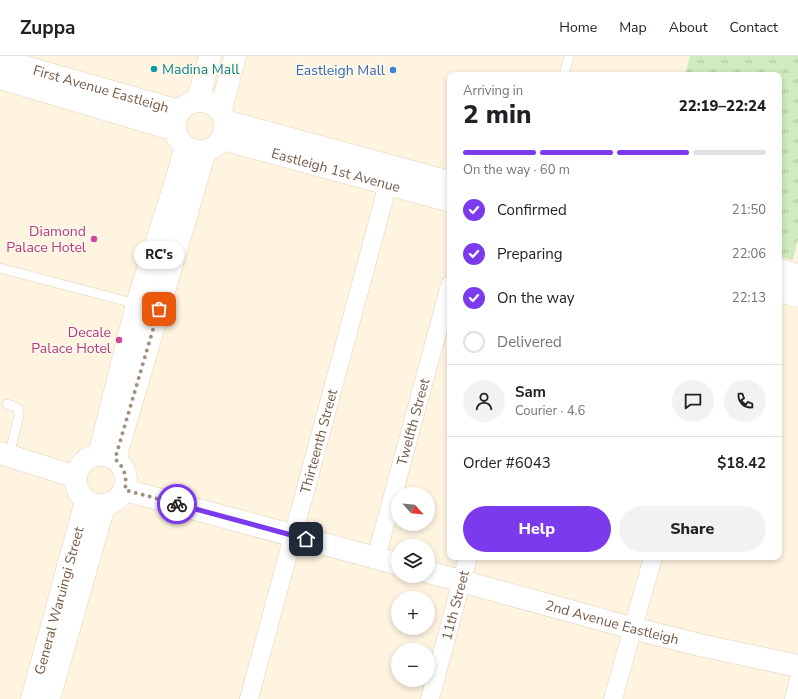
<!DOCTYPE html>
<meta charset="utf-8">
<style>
:root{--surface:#fff;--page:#f2f2f2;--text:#202124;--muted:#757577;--line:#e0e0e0;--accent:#7c3aed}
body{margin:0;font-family:"Nunito Sans",sans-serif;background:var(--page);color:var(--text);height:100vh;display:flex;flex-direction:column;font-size:15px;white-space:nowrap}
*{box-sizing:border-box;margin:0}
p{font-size:13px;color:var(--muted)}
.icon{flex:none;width:22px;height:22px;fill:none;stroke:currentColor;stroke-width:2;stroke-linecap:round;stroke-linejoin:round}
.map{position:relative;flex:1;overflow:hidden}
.side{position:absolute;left:447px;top:16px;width:335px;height:488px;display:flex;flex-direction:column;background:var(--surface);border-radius:8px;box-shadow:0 2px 6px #0003}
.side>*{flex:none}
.needle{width:26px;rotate:117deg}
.tools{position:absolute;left:391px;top:431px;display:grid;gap:8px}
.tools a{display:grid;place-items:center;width:44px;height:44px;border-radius:50%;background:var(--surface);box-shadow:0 2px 6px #0003;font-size:20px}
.pin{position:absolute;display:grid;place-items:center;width:34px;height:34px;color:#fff;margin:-17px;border-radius:8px;box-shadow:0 2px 6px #0006}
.courier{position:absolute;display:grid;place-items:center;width:40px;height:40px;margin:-20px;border:3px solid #7c3aed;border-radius:50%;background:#fff;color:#222;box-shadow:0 1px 5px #0007}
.bubble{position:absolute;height:28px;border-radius:14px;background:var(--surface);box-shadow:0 2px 6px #0003;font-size:13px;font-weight:800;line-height:28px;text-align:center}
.headline em{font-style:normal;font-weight:800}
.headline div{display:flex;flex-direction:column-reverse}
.headline{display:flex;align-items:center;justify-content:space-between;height:68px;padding:0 16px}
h1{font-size:26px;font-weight:800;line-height:30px}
.bar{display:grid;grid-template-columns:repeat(4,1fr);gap:6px 4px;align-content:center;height:48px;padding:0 16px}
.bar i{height:5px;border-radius:3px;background:var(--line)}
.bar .current{background:var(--accent)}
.bar p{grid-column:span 4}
.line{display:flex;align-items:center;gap:10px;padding:0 16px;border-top:1px solid var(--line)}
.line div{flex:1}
.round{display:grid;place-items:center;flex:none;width:42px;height:42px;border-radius:21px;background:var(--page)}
ol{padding:0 16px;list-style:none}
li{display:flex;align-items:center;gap:12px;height:44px}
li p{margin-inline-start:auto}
li .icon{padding:4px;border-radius:50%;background:var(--accent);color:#fff;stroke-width:4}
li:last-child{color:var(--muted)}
li i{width:22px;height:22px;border:2px solid var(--line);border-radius:50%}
.button{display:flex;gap:8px;margin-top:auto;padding:8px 16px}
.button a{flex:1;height:46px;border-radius:24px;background:var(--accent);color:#fff;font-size:16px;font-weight:800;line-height:46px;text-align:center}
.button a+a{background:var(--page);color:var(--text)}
header{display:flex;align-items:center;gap:24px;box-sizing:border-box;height:56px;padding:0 20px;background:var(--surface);border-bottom:1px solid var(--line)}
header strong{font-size:19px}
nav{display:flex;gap:22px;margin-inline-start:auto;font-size:14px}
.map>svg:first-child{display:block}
.park{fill:url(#park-tufts)}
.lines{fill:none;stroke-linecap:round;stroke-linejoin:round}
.service-casing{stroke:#e2d0bc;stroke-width:10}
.minor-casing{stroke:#e2d0bc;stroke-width:19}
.tertiary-casing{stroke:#e2d0bc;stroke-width:23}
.secondary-casing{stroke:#e8d2b9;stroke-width:23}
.service{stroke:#fff;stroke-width:9}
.minor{stroke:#fff;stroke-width:18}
.tertiary{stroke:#fff;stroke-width:22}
.secondary{stroke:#fff;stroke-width:22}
.done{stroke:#a6907c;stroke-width:4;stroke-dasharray:0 7.2}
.route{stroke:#7c3aed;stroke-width:5}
.culture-dot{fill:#0f9aa8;stroke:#fff7e8;stroke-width:1.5}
.shop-dot{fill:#3f7fe0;stroke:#fff7e8;stroke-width:1.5}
.hotel-dot{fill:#d1479c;stroke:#fff7e8;stroke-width:1.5}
.labels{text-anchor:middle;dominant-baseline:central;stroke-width:4;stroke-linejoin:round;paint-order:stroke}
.culture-label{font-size:14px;fill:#0d838f;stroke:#fff7e8;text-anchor:start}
.shop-label{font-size:14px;fill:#366cbe;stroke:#fff7e8;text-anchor:end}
.street-label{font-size:14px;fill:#765a46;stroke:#fff7e8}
.hotel-label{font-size:14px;fill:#b23c85;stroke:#fff7e8;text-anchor:end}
</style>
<header>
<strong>Zuppa</strong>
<nav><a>Home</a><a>Map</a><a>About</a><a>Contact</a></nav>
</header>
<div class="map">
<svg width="798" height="643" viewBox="0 0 798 643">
<defs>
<pattern id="park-tufts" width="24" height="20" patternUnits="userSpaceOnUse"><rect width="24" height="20" fill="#ceecbe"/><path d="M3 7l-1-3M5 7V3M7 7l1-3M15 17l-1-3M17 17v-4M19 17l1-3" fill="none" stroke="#acc29c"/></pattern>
</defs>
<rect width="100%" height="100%" fill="#fef4e0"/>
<polygon class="park" points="690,0 798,0 798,183 793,204 779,201 779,19 685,19"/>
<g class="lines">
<g class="service-casing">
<g id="service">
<polyline points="564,19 569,0"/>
<polyline points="0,212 137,248"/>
<polyline points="7,348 15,351 18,354 19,359 9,400"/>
</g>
</g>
<g class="minor-casing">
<g id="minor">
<path id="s1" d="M376,502L450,229"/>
<path id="s2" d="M249,643L388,128"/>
<path id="s3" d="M430,643L468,501"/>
<polyline points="613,643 653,501"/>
<polyline points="794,643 798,626"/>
</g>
</g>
<g class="tertiary-casing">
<g id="tertiary">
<polyline points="0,397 76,421"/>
<polyline points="125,434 398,508"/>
<path id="s4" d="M428,516L632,572L704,590L798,610"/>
</g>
</g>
<g class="secondary-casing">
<g id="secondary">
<path id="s5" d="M0,4L180,55"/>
<polyline points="0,22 175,74"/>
<polyline points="198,44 210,0"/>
<circle cx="200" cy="70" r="25"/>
<polyline points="221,54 235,0"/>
<polyline points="225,65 450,126"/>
<path id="s6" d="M222,83L450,145"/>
<polyline points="779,214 798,219"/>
<polyline points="779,235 798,240"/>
<circle cx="101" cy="424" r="25"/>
<polyline points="99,399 137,248 180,112 185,91"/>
<polyline points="115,403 205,95"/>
<path id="s7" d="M32,643L86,445"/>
<polyline points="49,643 104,450"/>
</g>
</g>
<use href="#service" class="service"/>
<use href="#minor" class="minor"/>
<use href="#tertiary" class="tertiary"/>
<use href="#secondary" class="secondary"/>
</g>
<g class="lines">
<path class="done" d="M159,253L115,403C125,412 127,421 125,434L177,448"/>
<polyline class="route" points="177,448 306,483"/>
</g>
<circle class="culture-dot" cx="154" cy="13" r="4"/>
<circle class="shop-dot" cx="393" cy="14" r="4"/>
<g class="hotel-dot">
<circle cx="94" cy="183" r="4"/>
<circle cx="119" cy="284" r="4"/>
</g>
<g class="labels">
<g class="culture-label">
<text x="162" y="13">Madina Mall</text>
</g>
<g class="shop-label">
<text x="385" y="14">Eastleigh Mall</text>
</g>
<g class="street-label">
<text stroke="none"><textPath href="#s5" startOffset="105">First Avenue Eastleigh</textPath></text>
<text stroke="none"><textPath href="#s6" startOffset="118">Eastleigh 1st Avenue</textPath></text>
<text stroke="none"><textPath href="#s1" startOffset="141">Twelfth Street</textPath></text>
<text stroke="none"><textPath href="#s2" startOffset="267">Thirteenth Street</textPath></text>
<text stroke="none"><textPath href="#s7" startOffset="102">General Waruingi Street</textPath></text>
<text stroke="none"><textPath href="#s3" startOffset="97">11th Street</textPath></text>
<text stroke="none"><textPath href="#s4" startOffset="191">2nd Avenue Eastleigh</textPath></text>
</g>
<g class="hotel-label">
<text x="86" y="175">Diamond<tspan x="86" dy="16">Palace Hotel</tspan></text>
<text x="111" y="276">Decale<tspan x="111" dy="16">Palace Hotel</tspan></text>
</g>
</g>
</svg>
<div class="tools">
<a><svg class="needle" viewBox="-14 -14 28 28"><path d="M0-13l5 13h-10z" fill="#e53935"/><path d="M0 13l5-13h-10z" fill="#757577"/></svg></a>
<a><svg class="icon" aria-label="layers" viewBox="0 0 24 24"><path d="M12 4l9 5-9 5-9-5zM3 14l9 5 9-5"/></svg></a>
<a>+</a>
<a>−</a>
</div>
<div class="pin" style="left:159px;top:253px;background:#ea580c"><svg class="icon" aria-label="bag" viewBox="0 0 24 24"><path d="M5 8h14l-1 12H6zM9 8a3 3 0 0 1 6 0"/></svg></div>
<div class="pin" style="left:306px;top:483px;background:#1f2937"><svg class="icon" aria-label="home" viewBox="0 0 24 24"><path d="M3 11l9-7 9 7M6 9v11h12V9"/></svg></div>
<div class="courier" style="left:177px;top:448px"><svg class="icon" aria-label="bike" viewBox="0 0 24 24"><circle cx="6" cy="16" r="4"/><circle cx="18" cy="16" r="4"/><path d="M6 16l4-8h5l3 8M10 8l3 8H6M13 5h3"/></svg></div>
<div class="bubble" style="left:134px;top:185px;width:50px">RC's</div>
<section class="side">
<div class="headline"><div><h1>2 min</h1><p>Arriving in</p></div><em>22:19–22:24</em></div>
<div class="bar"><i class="current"></i><i class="current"></i><i class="current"></i><i></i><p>On the way · 60 m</p></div>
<ol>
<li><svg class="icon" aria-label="check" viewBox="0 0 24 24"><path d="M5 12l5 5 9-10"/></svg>Confirmed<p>21:50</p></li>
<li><svg class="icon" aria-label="check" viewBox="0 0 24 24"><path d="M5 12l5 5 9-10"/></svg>Preparing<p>22:06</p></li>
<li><svg class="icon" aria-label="check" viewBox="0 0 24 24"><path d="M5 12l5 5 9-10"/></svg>On the way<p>22:13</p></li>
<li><i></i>Delivered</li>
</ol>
<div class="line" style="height:72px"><a class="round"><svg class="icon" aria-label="person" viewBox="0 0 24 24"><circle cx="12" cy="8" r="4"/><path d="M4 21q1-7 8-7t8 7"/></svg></a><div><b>Sam</b><p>Courier · 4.6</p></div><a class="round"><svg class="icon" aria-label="chat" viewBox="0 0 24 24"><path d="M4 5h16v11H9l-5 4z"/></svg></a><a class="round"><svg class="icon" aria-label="phone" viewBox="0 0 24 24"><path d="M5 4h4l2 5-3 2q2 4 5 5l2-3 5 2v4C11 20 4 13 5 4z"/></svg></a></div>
<div class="line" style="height:52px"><div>Order #6043</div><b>$18.42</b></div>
<div class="button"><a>Help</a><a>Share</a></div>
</section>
</div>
